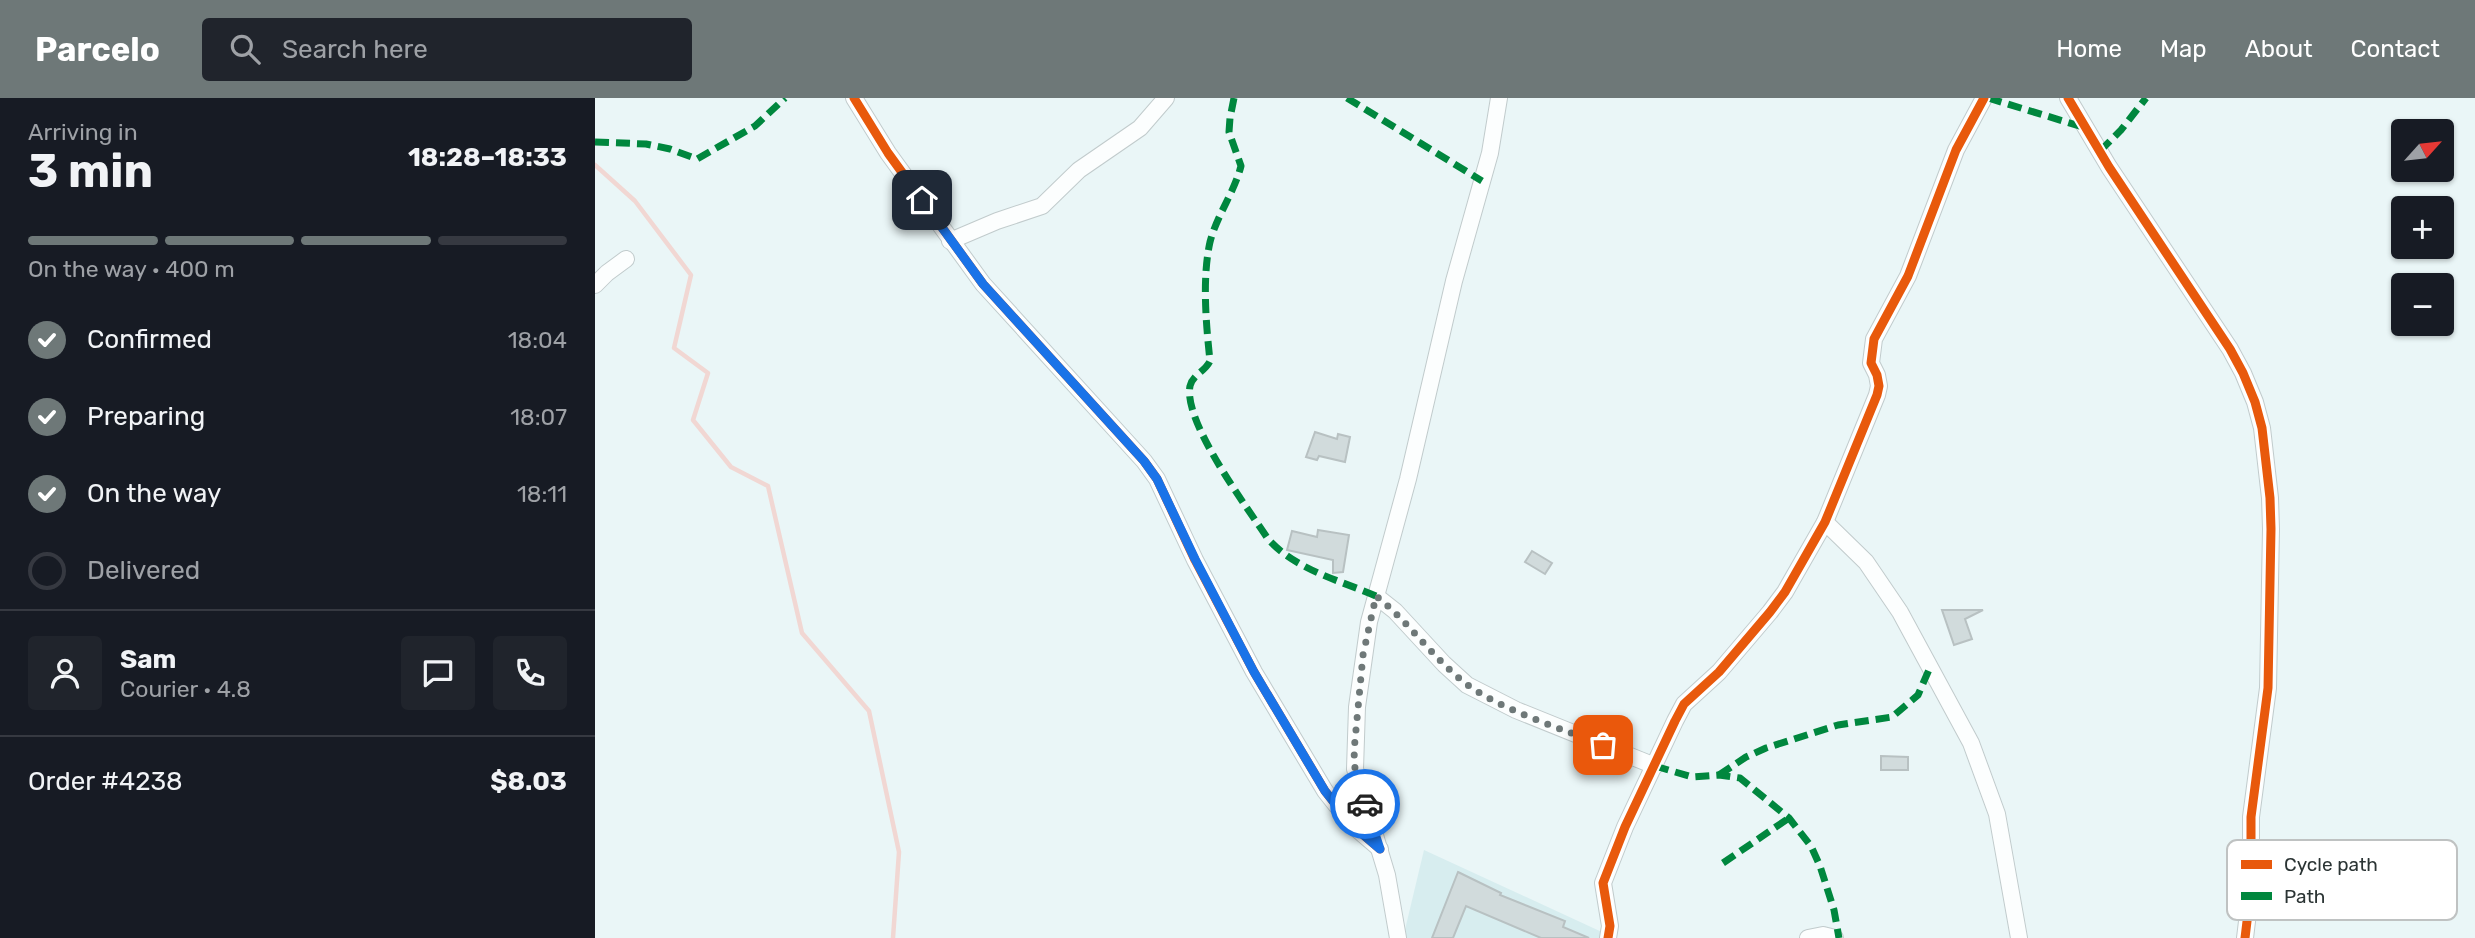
<!DOCTYPE html>
<meta charset="utf-8">
<style>
:root{--surface:#171b24;--page:#20242c;--text:#f1f3f6;--muted:#9ea1a6;--line:#363941;--accent:#6e7878}
body{margin:0;font-family:Rubik,sans-serif;background:var(--page);color:var(--text);height:100vh;display:flex;flex-direction:column;font-size:26px;white-space:nowrap}
*{box-sizing:border-box;margin:0}
p{font-size:23px;color:var(--muted)}
.icon{flex:none;width:38px;height:38px;fill:none;stroke:currentColor;stroke-width:2;stroke-linecap:round;stroke-linejoin:round}
.map{position:relative;flex:1;overflow:hidden}
.side{display:flex;flex-direction:column;background:var(--surface);width:595px}
.side>*{flex:none}
.needle{width:46px;rotate:63deg}
.fabs{position:absolute;left:1796px;top:21px;display:grid;gap:14px}
.fabs a{display:grid;place-items:center;width:63px;height:63px;border-radius:7px;background:var(--surface);box-shadow:0 2px 5px #0004;font-size:35px}
.pin{position:absolute;display:grid;place-items:center;width:60px;height:60px;color:#fff;margin:-30px;border-radius:14px;box-shadow:0 4px 10px #0006}
.courier{position:absolute;display:grid;place-items:center;width:70px;height:70px;margin:-35px;border:5px solid #1a73e8;border-radius:50%;background:#fff;color:#222;box-shadow:0 2px 9px #0007}
.head em{font-style:normal;font-weight:700}
.head div{display:flex;flex-direction:column-reverse}
.head{display:flex;align-items:center;justify-content:space-between;height:119px;padding:0 28px}
h1{font-size:46px;font-weight:700;line-height:52px}
.bar{display:grid;grid-template-columns:repeat(4,1fr);gap:10px 7px;align-content:center;height:84px;padding:0 28px}
.bar i{height:9px;border-radius:5px;background:var(--line)}
.bar .active{background:var(--accent)}
.bar p{grid-column:span 4}
.line{display:flex;align-items:center;gap:18px;padding:0 28px;border-top:2px solid var(--line)}
.line div{flex:1}
.round{display:grid;place-items:center;flex:none;width:74px;height:74px;border-radius:7px;background:var(--page)}
ol{padding:0 28px;list-style:none}
li{display:flex;align-items:center;gap:21px;height:77px}
li p{margin-inline-start:auto}
li .icon{padding:7px;border-radius:50%;background:var(--accent);color:#fff;stroke-width:4}
li:last-child{color:var(--muted)}
li i{width:38px;height:38px;border:4px solid var(--line);border-radius:50%}
header{display:flex;align-items:center;gap:42px;box-sizing:border-box;height:98px;padding:0 35px;background:var(--accent);color:#fff}
header strong{font-size:33px}
nav{display:flex;gap:38px;margin-inline-start:auto;font-size:24px}
.search{width:490px;height:63px;background:var(--page);display:flex;align-items:center;gap:18px;box-sizing:border-box;padding:0 24px;border-radius:7px;color:var(--muted);font-size:26px}
main{display:flex;flex:1;min-height:0}
.map>svg:first-child{display:block}
.built{fill:#d7edef}
.lines{fill:none;stroke-linecap:round;stroke-linejoin:round}
.stream{stroke:#f1d7d3;stroke-width:4.5}
.building{fill:#d1dbdc;stroke:#b8c1c2;stroke-width:2}
.street-casing{stroke:#c1cbcc;stroke-width:18}
.street{stroke:#fcfefe;stroke-width:16}
.quiet{stroke:#00873e;stroke-width:7;stroke-dasharray:14 7;stroke-linecap:butt}
.cycleway-casing{stroke:#fff;stroke-width:13}
.cycleway{stroke:#e8590c;stroke-width:9}
.done{stroke:#6e7878;stroke-width:7;stroke-dasharray:0 12.6}
.route{stroke:#1a73e8;stroke-width:9}
.key{fill:#fff;stroke:#bfc2c2;stroke-width:2}
.key-label{font-size:19px;fill:#2b3434}
</style>
<header>
<strong>Parcelo</strong>
<div class="search"><svg class="icon" aria-label="search" viewBox="0 0 24 24"><circle cx="10" cy="10" r="6"/><path d="M15 15l6 6"/></svg>Search here</div>
<nav><a>Home</a><a>Map</a><a>About</a><a>Contact</a></nav>
</header>
<main>
<section class="side">
<div class="head"><div><h1>3 min</h1><p>Arriving in</p></div><em>18:28–18:33</em></div>
<div class="bar"><i class="active"></i><i class="active"></i><i class="active"></i><i></i><p>On the way · 400 m</p></div>
<ol>
<li><svg class="icon" aria-label="check" viewBox="0 0 24 24"><path d="M5 12l5 5 9-10"/></svg>Confirmed<p>18:04</p></li>
<li><svg class="icon" aria-label="check" viewBox="0 0 24 24"><path d="M5 12l5 5 9-10"/></svg>Preparing<p>18:07</p></li>
<li><svg class="icon" aria-label="check" viewBox="0 0 24 24"><path d="M5 12l5 5 9-10"/></svg>On the way<p>18:11</p></li>
<li><i></i>Delivered</li>
</ol>
<div class="line" style="height:126px"><a class="round"><svg class="icon" aria-label="person" viewBox="0 0 24 24"><circle cx="12" cy="8" r="4"/><path d="M4 21q1-7 8-7t8 7"/></svg></a><div><b>Sam</b><p>Courier · 4.8</p></div><a class="round"><svg class="icon" aria-label="chat" viewBox="0 0 24 24"><path d="M4 5h16v11H9l-5 4z"/></svg></a><a class="round"><svg class="icon" aria-label="phone" viewBox="0 0 24 24"><path d="M5 4h4l2 5-3 2q2 4 5 5l2-3 5 2v4C11 20 4 13 5 4z"/></svg></a></div>
<div class="line" style="height:91px"><div>Order #4238</div><b>$8.03</b></div>
</section>
<div class="map">
<svg width="1880" height="840" viewBox="0 0 1880 840">
<rect width="100%" height="100%" fill="#eaf6f7"/>
<polygon class="built" points="829,752 1009,835 1007,840 808,840"/>
<g class="lines">
<polyline class="stream" points="0,67 40,103 96,177 79,250 113,275 98,322 136,369 173,388 207,535 274,613 304,754 298,840"/>
</g>
<g class="building">
<polygon points="720,334 742,341 743,336 755,339 750,364 724,358 722,362 711,359"/>
<polygon points="723,432 754,437 748,474 738,475 738,462 692,452 697,433 722,439"/>
<polygon points="937,453 957,465 950,476 930,464"/>
<polygon points="1347,512 1388,512 1370,521 1377,541 1359,547"/>
<polygon points="1286,658 1313,659 1313,672 1286,672"/>
<polygon points="863,774 906,795 905,797 970,823 968,829 994,840 946,840 871,808 858,840 837,840"/>
</g>
<g class="lines">
<g class="street-casing">
<g id="street">
<polyline points="259,0 293,55 388,186 549,363 562,381 600,462 659,574 730,693 757,727 785,751"/>
<polyline points="1473,0 1514,69 1635,251 1648,275 1660,304 1667,330 1675,400 1676,431 1673,590 1656,719 1656,790 1650,840"/>
<polyline points="355,143 402,123 447,108 484,72 545,30 571,0"/>
<polyline points="0,187 12,175 31,161"/>
<polyline points="1230,424 1271,464 1305,514 1376,645 1402,716 1424,840"/>
<polyline points="781,498 800,513 849,566 872,587 921,612 1060,668"/>
<polyline points="803,840 792,777 760,671 762,609 774,524 813,381 859,183 895,55 904,0"/>
<polyline points="1013,840 1015,828 1008,785 1030,729 1080,623 1089,606 1124,574 1175,514 1190,494 1230,424 1282,297 1284,288 1282,277 1276,265 1279,241 1313,178 1361,52 1389,0"/>
<polyline points="1213,840 1228,837 1240,840"/>
</g>
</g>
<use href="#street" class="street"/>
<g class="quiet">
<path d="M639,0L635,20L634,34L646,68C639,95 622,117 615,144C607,180 611,226 615,263C610,274 598,276 595,288C588,324 652,409 673,441C701,472 744,482 781,498"/>
<polyline points="752,0 887,83"/>
<polyline points="1393,0 1491,30"/>
<polyline points="0,44 51,46 75,51 102,61 160,28 190,0"/>
<polyline points="1505,53 1526,32 1551,0"/>
<polyline points="1060,668 1097,679 1124,677 1145,680 1194,720 1216,748 1225,768 1239,812 1244,840"/>
<polyline points="1124,677 1151,659 1171,650 1243,627 1297,619 1323,597 1336,567"/>
<polyline points="1128,765 1194,720"/>
</g>
<g class="cycleway-casing">
<g id="cycleway">
<polyline points="259,0 293,55 388,186 549,363 562,381 600,462 659,574 730,693 757,727 785,751"/>
<polyline points="1473,0 1514,69 1635,251 1648,275 1660,304 1667,330 1675,400 1676,431 1673,590 1656,719 1656,790 1650,840"/>
<polyline points="1013,840 1015,828 1008,785 1030,729 1080,623 1089,606 1124,574 1175,514 1190,494 1230,424 1282,297 1284,288 1282,277 1276,265 1279,241 1313,178 1361,52 1389,0"/>
</g>
</g>
<use href="#cycleway" class="cycleway"/>
</g>
<g class="lines">
<path class="done" d="M770,706L760,671L759,653L768,557L781,498C814,524 837,559 870,585C906,612 965,630 1008,647"/>
<polyline class="route" points="327,102 388,186 549,363 562,381 600,461 659,574 730,693 757,727 785,751 770,706"/>
</g>
<rect x="1632" y="742" width="230" height="80" rx="10" class="key"/>
<rect x="1646" y="762" width="31" height="9" fill="#e8590c"/>
<rect x="1646" y="794" width="31" height="8" fill="#00873e"/>
<g class="key-label">
<text x="1689" y="773">Cycle path</text>
<text x="1689" y="805">Path</text>
</g>
</svg>
<div class="fabs">
<a><svg class="needle" viewBox="-14 -14 28 28"><path d="M0-13l5 13h-10z" fill="#e53935"/><path d="M0 13l5-13h-10z" fill="#9ea1a6"/></svg></a>
<a>+</a>
<a>−</a>
</div>
<div class="pin" style="left:1008px;top:647px;background:#ea580c"><svg class="icon" aria-label="bag" viewBox="0 0 24 24"><path d="M5 8h14l-1 12H6zM9 8a3 3 0 0 1 6 0"/></svg></div>
<div class="pin" style="left:327px;top:102px;background:#1f2937"><svg class="icon" aria-label="home" viewBox="0 0 24 24"><path d="M3 11l9-7 9 7M6 9v11h12V9"/></svg></div>
<div class="courier" style="left:770px;top:706px"><svg class="icon" aria-label="car" viewBox="0 0 24 24"><path d="M5 17H2v-5l4-1 3-4h7l3 4 3 1v5h-3M9 17h6M6 11h13"/><circle cx="7" cy="17" r="2"/><circle cx="17" cy="17" r="2"/></svg></div>
</div>
</main>
